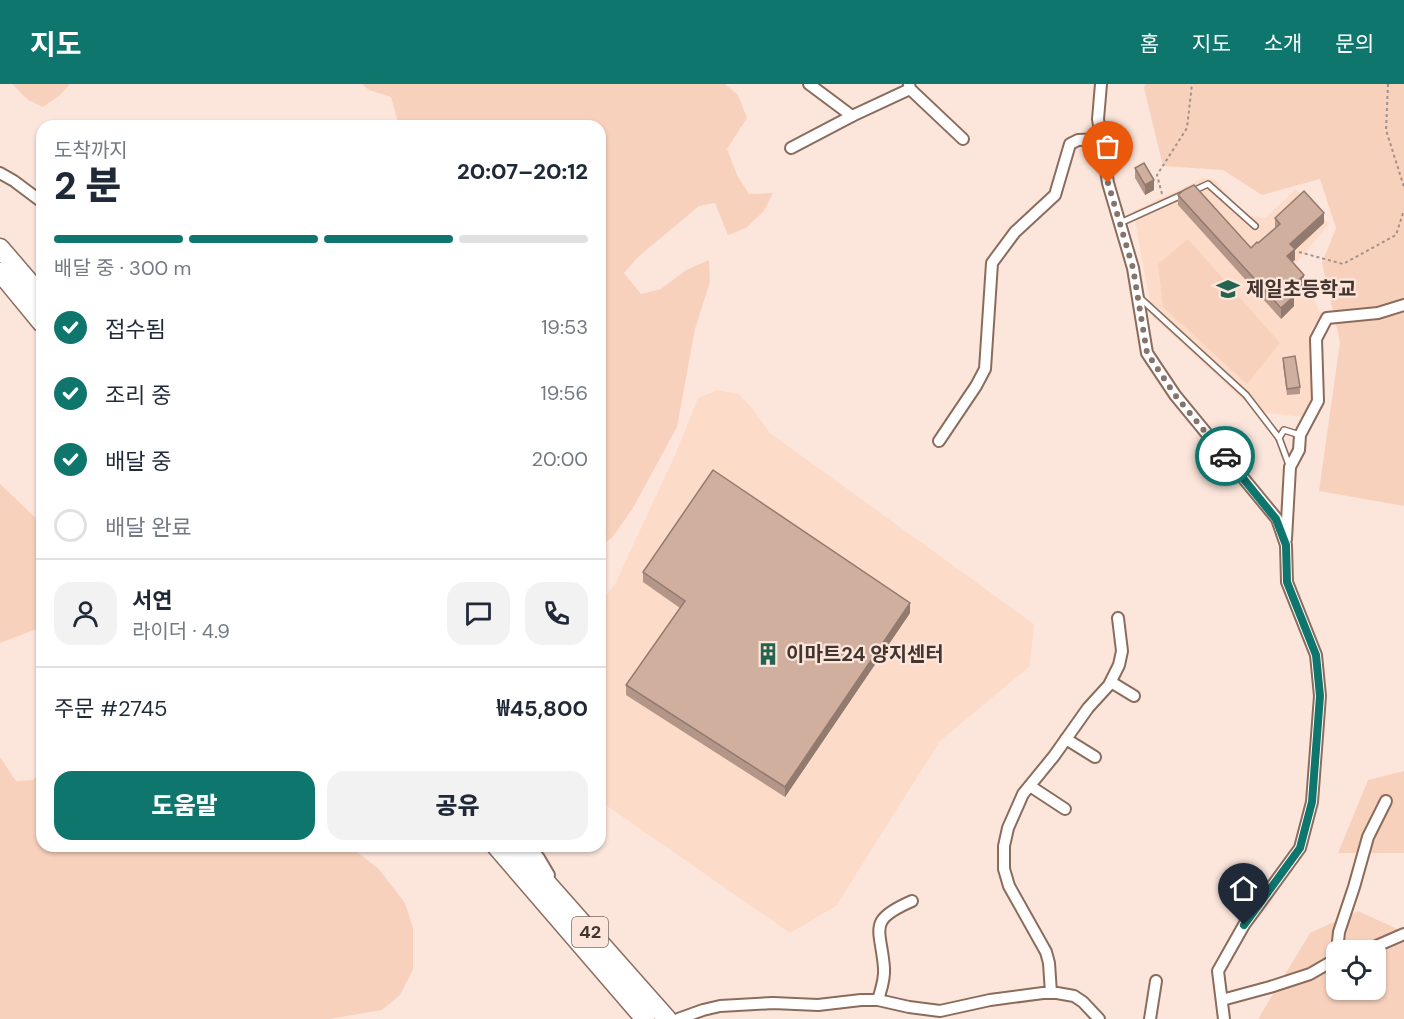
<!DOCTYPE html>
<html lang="ko">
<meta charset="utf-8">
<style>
:root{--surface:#fff;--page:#f2f2f3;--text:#1f2937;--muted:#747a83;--line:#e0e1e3;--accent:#0f766e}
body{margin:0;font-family:"DM Sans","Noto Sans KR",sans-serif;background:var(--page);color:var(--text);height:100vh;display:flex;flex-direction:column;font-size:22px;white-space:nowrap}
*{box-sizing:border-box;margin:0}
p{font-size:20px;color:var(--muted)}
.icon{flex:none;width:33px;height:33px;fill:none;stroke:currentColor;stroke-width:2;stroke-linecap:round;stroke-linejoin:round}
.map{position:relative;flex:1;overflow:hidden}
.side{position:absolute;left:36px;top:36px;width:570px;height:732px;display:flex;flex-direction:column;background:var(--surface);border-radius:18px;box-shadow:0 2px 4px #0004}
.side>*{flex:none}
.tools{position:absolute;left:1326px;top:856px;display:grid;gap:12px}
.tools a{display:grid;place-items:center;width:60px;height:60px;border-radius:12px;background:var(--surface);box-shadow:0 2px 4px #0004;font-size:30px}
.pin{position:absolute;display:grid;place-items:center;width:51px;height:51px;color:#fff;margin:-62px -26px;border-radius:50% 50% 50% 0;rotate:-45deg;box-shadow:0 0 6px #0007}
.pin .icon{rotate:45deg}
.courier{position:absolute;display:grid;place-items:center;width:60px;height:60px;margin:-30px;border:4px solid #0f766e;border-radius:50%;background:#fff;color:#222;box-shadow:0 2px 8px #0007}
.summary em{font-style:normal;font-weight:800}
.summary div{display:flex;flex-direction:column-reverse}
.summary{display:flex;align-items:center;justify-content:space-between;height:102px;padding:0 18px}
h1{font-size:39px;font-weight:800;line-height:45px}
.bar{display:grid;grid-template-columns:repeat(4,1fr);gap:9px 6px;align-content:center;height:72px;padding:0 18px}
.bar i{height:8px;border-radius:4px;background:var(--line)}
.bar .active{background:var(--accent)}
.bar p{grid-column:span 4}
.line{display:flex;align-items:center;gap:15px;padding:0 18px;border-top:2px solid var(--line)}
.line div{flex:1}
.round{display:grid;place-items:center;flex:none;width:63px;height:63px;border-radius:18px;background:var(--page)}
ol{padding:0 18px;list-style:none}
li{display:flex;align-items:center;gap:18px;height:66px}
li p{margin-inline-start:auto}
li .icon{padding:6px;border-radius:50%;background:var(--accent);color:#fff;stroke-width:4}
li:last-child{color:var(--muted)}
li i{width:33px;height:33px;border:3px solid var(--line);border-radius:50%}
.button{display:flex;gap:12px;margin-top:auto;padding:12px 18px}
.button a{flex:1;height:69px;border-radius:18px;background:var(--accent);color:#fff;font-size:24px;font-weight:800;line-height:69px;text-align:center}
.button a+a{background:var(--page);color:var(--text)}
header{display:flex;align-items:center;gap:36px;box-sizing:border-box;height:84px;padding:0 30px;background:var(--accent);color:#fff}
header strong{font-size:28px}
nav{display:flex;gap:33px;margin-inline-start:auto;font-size:21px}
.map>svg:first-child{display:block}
.built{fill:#fddbc9}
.green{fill:#f8d1bd;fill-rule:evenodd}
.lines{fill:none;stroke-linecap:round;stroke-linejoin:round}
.lane-casing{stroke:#8b6c5c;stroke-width:8}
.street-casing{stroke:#8b6c5c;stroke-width:14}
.primary-casing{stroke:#8b6c5c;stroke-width:21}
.path{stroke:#a49189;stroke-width:2;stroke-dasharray:3 3;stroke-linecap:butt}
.lane{stroke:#fff;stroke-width:5}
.street{stroke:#fff;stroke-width:10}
.primary{stroke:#fff;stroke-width:18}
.wall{fill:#b49688}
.shaded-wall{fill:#927a6f}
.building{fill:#d1af9e;stroke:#927a6f;stroke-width:1.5}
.done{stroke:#84746c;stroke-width:6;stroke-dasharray:0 10.8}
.route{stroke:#0f766e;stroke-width:8}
.labels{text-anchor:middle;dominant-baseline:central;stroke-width:4.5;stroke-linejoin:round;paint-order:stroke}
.shield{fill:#fce6dc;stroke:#7b6b63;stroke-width:1.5}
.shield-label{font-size:18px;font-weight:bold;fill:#44362f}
.poi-label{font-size:20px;font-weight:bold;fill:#44362f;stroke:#fce6dc;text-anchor:start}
</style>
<header>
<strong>지도</strong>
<nav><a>홈</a><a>지도</a><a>소개</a><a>문의</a></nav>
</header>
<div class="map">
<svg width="1404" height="935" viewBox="0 0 1404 935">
<rect width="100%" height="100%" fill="#fce6dc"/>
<g class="built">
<polygon points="1204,94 1215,96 1246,131 1265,134 1296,105 1329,140 1295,180 1322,231 1310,247 1316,298 1310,334 1255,327 1153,233 1133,127"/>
<polygon points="717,306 739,310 752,324 770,349 1034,540 1030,582 940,657 836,822 790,849 600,717 600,519 615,500 675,371 698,314"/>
</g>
<g class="green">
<polygon points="12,0 70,0 60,11 43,23 28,16"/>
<polygon points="362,0 725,0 738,11 747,34 727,65 737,91 749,110 773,109 764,127 746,144 728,151 715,119 699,122 638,173 624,189 641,210 661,205 686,186 709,176 710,198 695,245 677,343 633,424 612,454 600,461 600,42 399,42 391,13 369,6"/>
<polygon points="1145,0 1404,0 1404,422 1319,407 1340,258 1322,179 1336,144 1320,95 1262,111 1223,86 1163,82 1144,4"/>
<polygon points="1188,155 1280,259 1247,300 1163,223 1158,180"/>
<polygon points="0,400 42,440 42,543 0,559"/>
<polygon points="0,673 16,697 33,696 42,687 42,762 352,762 358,769 378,784 405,819 413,844 413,886 400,911 382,926 330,935 0,935"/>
<polygon points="1404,687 1404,769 1338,769 1368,696"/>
<path d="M1358,827L1404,848V935H1258L1310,849ZM1336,867H1376V906H1336Z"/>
</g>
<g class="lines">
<g class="lane-casing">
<g id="lane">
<polyline points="1193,107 1208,100 1255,142"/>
<polyline points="1120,139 1184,110"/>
<polyline points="1139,213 1246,311 1279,354 1289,381"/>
<polyline points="1279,354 1284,346 1300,351"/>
</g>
</g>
<g class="street-casing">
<g id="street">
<polyline points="809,0 852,32 910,5"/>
<polyline points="909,0 910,5 963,55"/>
<polyline points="1101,0 1098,35 1108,99 1133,184 1147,269 1175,311 1277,435 1286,461 1287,498 1316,571 1320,612 1312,718 1300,764 1244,841 1218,887 1224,935"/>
<polyline points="791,64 852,32"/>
<polyline points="0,89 14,97 42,118"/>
<polyline points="939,357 976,302 985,285 992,179 1015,148 1055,111 1070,60 1078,56 1101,55"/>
<polyline points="1286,455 1290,383 1299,366 1300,351 1318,317 1316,255 1327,234 1378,229 1404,221"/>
<polyline points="1111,598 1134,612"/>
<polyline points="1066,655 1095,673"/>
<polyline points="1030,702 1065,725"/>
<polyline points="529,762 539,774 549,791"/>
<polyline points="1337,867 1339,848 1354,803 1368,753 1386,717"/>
<polyline points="1365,867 1404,850"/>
<polyline points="1051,909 1049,879 1046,868 1009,802 1004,785 1004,762 1008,744 1023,710 1054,672 1088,624 1109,601 1119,581 1122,567 1118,534"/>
<path d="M878,916C881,905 885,896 884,884C881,844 866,837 912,817"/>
<polyline points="1222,916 1270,903 1310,890 1336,875"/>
<polyline points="678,935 703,926 720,922 773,919 818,921 861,916 878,916 909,923 940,927 990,916 1043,909 1057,909 1074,912 1083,918 1099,935"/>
<polyline points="1150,935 1156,897"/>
</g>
</g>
<g class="primary-casing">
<g id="primary">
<polyline points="0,164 42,213"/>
<polyline points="0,188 42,239"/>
<polyline points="496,762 645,935"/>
<polyline points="514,762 667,935"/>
</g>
</g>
<g class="path">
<polyline points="1388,0 1386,46 1404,103"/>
<polyline points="1162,110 1157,91 1187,44 1192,0"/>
<polyline points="1299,168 1343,180 1396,151 1404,126"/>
</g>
<use href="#lane" class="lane"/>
<use href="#street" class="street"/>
<use href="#primary" class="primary"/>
</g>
<g class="wall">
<polygon points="1135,84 1154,106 1145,111 1135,94"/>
<polygon points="1178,111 1251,164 1258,159 1275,144 1275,134 1324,139 1295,166 1295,176 1292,178 1304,201 1293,211 1294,222 1281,235 1178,121"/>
<polygon points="1283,274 1300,303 1300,310 1287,311 1283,280"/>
<polygon points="643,488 910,529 785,713 626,611 626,601 680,524 643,498"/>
</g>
<g class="shaded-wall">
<polygon points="1154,96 1154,106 1145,111 1145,101"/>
<polygon points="1324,129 1324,139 1295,166 1295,176 1287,182 1287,172 1290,160"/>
<polygon points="1304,191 1304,201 1288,216 1288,206"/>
<polygon points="1294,212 1294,222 1281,235 1281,224"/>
<polygon points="910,519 910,529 785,713 785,703"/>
</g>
<g class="building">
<polygon points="1144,79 1154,96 1145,101 1135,84"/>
<polygon points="1194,101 1251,164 1257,158 1258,159 1280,140 1275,134 1304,107 1324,129 1290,160 1295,165 1287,172 1304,191 1288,206 1294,212 1281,224 1178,111 1184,106"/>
<polygon points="1295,272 1300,303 1287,305 1283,274"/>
<polygon points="713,386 910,519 785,703 626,601 685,517 643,488"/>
</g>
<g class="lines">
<polyline class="done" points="1108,99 1133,184 1147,269 1175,311 1225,372"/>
<polyline class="route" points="1225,372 1276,435 1286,461 1287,498 1316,571 1320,612 1312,718 1300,764 1244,841"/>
</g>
<defs>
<g id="school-bare" transform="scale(1.8)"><path d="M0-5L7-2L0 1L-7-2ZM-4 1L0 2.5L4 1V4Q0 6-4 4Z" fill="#236350" stroke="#fce6dc" stroke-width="2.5" paint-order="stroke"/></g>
<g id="building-bare" transform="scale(1.8)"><path d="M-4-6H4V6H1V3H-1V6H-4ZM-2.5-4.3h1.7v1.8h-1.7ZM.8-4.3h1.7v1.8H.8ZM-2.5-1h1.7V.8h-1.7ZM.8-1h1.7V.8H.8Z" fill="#236350" stroke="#fce6dc" stroke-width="2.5" paint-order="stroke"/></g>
</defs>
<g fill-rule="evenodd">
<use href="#school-bare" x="1228" y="205"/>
<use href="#building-bare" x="768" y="570"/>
</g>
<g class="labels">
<rect class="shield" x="572" y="833" width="36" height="30" rx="4.5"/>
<g class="shield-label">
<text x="590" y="848">42</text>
</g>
<g class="poi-label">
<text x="1246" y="205">제일초등학교</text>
<text x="786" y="570">이마트24 양지센터</text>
</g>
</g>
</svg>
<div class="tools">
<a><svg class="icon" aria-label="locate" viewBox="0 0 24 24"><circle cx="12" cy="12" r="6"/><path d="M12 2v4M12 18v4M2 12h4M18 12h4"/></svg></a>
</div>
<div class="pin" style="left:1108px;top:99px;background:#ea580c"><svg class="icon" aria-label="bag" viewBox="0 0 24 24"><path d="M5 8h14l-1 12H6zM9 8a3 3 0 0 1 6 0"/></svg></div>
<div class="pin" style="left:1244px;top:841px;background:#1f2937"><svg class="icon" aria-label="home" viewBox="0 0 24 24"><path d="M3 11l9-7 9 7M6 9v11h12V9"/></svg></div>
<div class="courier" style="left:1225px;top:372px"><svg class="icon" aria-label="car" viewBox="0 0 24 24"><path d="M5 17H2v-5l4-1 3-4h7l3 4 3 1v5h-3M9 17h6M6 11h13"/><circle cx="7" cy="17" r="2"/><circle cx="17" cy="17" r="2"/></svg></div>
<section class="side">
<div class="summary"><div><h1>2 분</h1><p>도착까지</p></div><em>20:07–20:12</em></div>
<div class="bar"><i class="active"></i><i class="active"></i><i class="active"></i><i></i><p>배달 중 · 300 m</p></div>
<ol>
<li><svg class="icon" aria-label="check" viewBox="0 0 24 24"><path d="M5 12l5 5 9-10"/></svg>접수됨<p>19:53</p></li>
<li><svg class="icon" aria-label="check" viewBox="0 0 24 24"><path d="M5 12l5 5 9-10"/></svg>조리 중<p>19:56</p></li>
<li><svg class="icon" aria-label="check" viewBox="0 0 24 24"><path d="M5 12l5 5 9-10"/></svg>배달 중<p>20:00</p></li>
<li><i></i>배달 완료</li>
</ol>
<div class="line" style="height:108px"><a class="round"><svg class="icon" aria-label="person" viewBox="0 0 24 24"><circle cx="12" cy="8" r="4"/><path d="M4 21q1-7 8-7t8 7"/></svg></a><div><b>서연</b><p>라이더 · 4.9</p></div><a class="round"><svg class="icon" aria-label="chat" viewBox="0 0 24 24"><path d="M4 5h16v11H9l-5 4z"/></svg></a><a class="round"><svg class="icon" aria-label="phone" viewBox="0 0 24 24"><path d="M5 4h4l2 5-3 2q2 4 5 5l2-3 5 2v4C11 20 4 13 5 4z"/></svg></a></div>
<div class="line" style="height:78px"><div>주문 #2745</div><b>₩45,800</b></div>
<div class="button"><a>도움말</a><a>공유</a></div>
</section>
</div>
